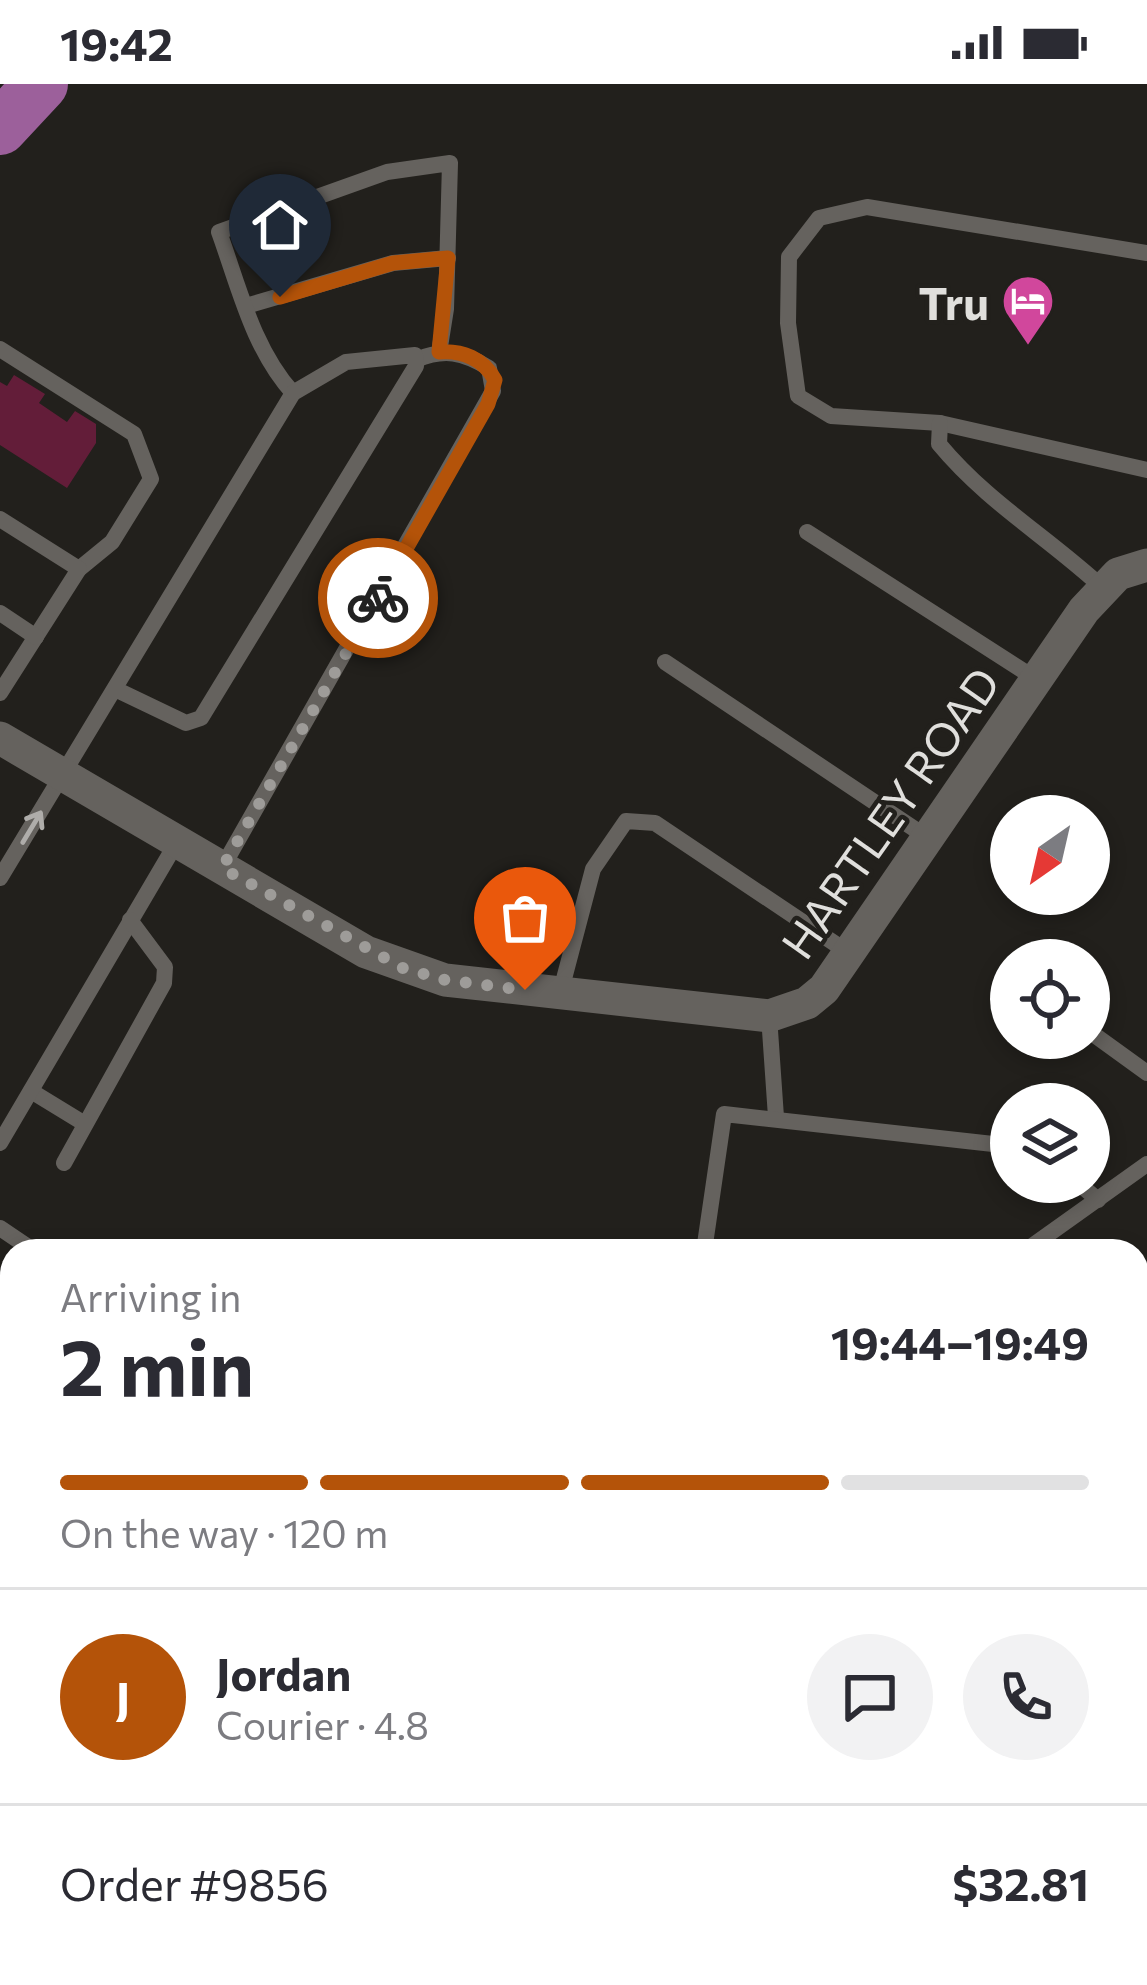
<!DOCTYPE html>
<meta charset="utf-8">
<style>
:root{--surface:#fff;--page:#f2f2f3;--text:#2b2b33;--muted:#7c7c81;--line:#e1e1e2;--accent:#b45309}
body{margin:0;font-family:Commissioner,sans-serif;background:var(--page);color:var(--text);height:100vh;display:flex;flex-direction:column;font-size:45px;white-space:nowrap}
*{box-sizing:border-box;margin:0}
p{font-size:39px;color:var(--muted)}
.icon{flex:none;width:66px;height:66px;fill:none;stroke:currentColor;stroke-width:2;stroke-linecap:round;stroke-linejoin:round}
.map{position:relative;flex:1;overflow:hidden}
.drawer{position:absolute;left:0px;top:1155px;width:1149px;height:747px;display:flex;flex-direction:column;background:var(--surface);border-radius:36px 36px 0 0;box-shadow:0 6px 18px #0003}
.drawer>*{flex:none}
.needle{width:78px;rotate:214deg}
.fabs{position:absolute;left:990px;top:711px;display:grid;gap:24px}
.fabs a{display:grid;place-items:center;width:120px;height:120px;border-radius:50%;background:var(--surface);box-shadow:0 6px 18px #0003;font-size:60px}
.pin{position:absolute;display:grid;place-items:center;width:102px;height:102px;color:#fff;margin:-123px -51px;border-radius:50% 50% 50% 0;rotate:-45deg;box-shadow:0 0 12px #0007}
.pin .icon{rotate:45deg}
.courier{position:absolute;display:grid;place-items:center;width:120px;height:120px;margin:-60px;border:9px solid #b45309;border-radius:50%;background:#fff;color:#222;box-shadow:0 3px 15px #0007}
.overview em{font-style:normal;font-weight:700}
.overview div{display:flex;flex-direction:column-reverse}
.overview{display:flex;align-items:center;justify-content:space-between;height:204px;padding:0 60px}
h1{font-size:78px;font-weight:700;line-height:90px}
.bar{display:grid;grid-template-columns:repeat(4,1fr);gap:18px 12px;align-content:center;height:144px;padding:0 60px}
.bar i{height:15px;border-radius:9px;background:var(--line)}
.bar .current{background:var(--accent)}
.bar p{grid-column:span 4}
.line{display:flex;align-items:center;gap:30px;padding:0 60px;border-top:3px solid var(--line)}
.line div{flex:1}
.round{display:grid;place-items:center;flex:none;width:126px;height:126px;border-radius:63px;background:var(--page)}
.status{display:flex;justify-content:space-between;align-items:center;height:84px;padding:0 60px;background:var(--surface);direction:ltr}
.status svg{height:33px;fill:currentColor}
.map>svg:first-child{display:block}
.building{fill:#631d39}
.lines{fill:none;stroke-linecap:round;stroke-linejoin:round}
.lane{stroke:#65625e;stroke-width:16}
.street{stroke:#65625e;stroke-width:33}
.secondary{stroke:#81617c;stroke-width:48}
.primary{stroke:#9c609b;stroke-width:54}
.oneway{stroke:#afadaa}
.done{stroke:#9e9c99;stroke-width:12;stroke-dasharray:0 21.6}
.route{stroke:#b45309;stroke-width:15}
.labels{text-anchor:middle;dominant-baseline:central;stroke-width:9;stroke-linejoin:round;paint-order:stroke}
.poi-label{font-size:45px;font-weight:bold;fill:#e0dfdc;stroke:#22201c;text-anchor:end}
.street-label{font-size:45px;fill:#e0dfdc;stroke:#22201c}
</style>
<div class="status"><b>19:42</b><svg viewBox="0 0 49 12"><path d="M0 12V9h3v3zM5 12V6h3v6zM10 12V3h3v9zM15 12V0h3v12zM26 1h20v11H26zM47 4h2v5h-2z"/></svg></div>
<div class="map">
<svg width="1147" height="1901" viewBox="0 0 1147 1901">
<rect width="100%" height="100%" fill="#22201c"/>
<g class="building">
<polygon points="14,291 45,310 39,319 67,338 75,327 96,340 96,359 67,404 0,361 0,298 7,302"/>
<polygon points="0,1291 12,1299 12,1347 0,1365"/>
</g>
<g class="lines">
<g class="lane">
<polyline points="1147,169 867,123 819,134 789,173 788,239 798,312 831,332 940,339 1147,386"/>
<polyline points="246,222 393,179 448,174"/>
<polyline points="0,265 134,350 151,395 112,458 79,485"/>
<path d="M293,309C253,265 239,203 219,148L387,88L450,79L446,225L439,269"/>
<path d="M940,339L939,360C988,419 1048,453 1104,505"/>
<polyline points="0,435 79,485 0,609"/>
<polyline points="807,448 1036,595"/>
<polyline points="0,529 36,553"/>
<polyline points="665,578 928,754"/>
<path d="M222,784L493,307L489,284C463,268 444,264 416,276"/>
<polyline points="0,794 293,309 346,278 415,271 416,282 201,634 186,639 115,605"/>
<polyline points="560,910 593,785 626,737 655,739 849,869"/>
<polyline points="769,932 776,1033"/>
<polyline points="1089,947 1147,989"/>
<polyline points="31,1007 85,1040"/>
<polyline points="0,1059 177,758"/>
<polyline points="64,1079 164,899 165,883 130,836"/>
<polyline points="1077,1098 1098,1116"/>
<polyline points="0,1144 34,1167"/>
<polyline points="704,1167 724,1030 1011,1062"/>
<polyline points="1025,1167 1147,1080"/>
<polyline points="0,1465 12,1448"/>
</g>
<polyline class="street" points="0,654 366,868 445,896 769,932 807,919 824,905 1084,526 1118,490 1147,481"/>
<polyline class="secondary" points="1079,1901 1119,1890"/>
<polyline class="primary" points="0,44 41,0"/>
</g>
<defs><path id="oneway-shaft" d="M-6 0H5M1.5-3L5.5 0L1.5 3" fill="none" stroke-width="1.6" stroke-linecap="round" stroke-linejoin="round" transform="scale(3)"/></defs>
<use class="oneway" href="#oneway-shaft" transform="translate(32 743) rotate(-59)"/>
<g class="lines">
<polyline class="done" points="378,514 222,784 403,884 445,896 525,906"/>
<path class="route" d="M280,213L393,179L448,174L439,268C462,266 484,275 495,296L488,320L378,514"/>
</g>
<defs>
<g id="hotel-pin" transform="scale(2.7)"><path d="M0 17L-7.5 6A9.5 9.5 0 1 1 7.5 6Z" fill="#d1479c" stroke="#22201c"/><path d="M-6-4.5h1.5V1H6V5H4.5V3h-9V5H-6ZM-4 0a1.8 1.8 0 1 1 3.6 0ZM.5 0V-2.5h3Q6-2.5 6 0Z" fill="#fff"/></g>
</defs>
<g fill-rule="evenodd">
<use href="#hotel-pin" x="1028" y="217"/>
</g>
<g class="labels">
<g class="poi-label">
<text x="989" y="217">Tru</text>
</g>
<g class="street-label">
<text transform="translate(889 728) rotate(-55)">HARTLEY ROAD</text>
</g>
</g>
</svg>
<div class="fabs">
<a><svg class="needle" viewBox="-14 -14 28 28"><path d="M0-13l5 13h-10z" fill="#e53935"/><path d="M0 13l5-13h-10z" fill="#7c7c81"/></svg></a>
<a><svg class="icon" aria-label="locate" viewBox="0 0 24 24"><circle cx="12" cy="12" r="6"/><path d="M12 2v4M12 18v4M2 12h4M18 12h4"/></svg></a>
<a><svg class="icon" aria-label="layers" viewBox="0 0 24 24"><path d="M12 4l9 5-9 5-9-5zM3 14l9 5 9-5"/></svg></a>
</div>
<div class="pin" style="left:525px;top:906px;background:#ea580c"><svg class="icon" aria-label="bag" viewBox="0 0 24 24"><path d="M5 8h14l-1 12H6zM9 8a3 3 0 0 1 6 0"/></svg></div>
<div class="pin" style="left:280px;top:213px;background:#1f2937"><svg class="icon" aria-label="home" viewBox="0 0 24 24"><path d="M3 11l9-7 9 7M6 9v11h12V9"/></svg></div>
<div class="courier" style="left:378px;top:514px"><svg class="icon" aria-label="bike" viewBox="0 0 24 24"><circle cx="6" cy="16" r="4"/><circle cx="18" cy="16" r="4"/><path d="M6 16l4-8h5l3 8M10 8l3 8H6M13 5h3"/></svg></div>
<section class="drawer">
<div class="overview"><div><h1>2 min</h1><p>Arriving in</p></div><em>19:44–19:49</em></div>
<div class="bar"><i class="current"></i><i class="current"></i><i class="current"></i><i></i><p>On the way · 120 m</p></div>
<div class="line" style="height:216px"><b class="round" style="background:var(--accent);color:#fff">J</b><div><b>Jordan</b><p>Courier · 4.8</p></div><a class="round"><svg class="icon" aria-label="chat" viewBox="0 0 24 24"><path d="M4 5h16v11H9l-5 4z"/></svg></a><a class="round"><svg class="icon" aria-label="phone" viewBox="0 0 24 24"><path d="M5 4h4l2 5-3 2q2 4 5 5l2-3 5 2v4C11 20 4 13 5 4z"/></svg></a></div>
<div class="line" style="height:156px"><div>Order #9856</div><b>$32.81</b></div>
</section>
</div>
